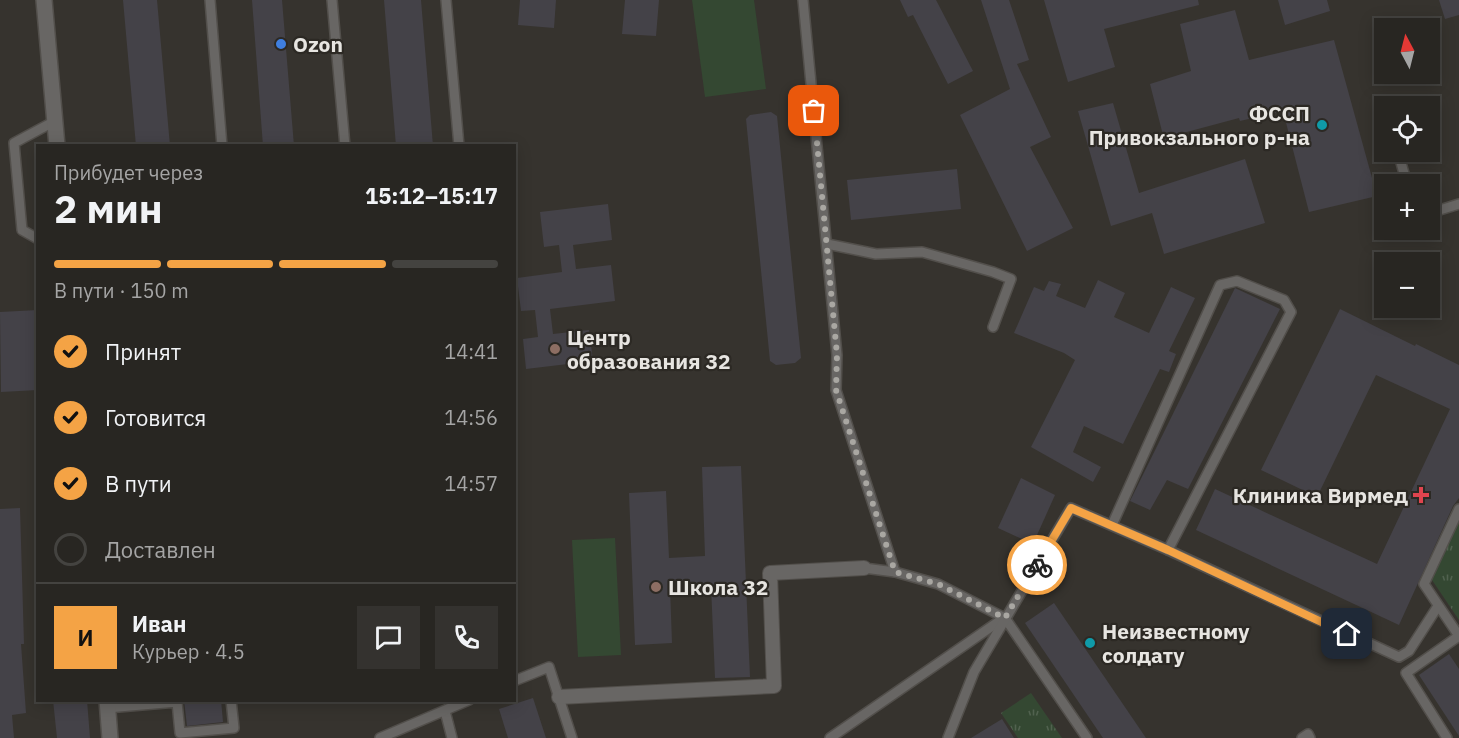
<!DOCTYPE html>
<html lang="ru">
<meta charset="utf-8">
<style>
:root{--surface:#282622;--page:#34322f;--text:#f1f3f6;--muted:#a5a5a5;--line:#444340;--accent:#f4a345}
body{margin:0;font-family:"IBM Plex Sans",sans-serif;background:var(--page);color:var(--text);height:100vh;display:flex;flex-direction:column;font-size:22px;white-space:nowrap}
*{box-sizing:border-box;margin:0}
p{font-size:20px;color:var(--muted)}
.icon{flex:none;width:33px;height:33px;fill:none;stroke:currentColor;stroke-width:2;stroke-linecap:round;stroke-linejoin:round}
.map{position:relative;flex:1;overflow:hidden}
.details{position:absolute;left:36px;top:144px;width:480px;height:558px;display:flex;flex-direction:column;background:var(--surface);border-radius:0px;box-shadow:0 3px 15px #0003,0 0 0 2px var(--line)}
.details>*{flex:none}
.needle{width:39px;rotate:353deg}
.buttons{position:absolute;left:1374px;top:18px;display:grid;gap:12px}
.buttons a{display:grid;place-items:center;width:66px;height:66px;border-radius:0px;background:var(--surface);box-shadow:0 3px 15px #0003,0 0 0 2px var(--line);font-size:30px}
.pin{position:absolute;display:grid;place-items:center;width:51px;height:51px;color:#fff;margin:-26px;border-radius:12px;box-shadow:0 3px 9px #0006}
.courier{position:absolute;display:grid;place-items:center;width:60px;height:60px;margin:-30px;border:4px solid #f4a345;border-radius:50%;background:#fff;color:#222;box-shadow:0 2px 8px #0007}
.head em{font-style:normal;font-weight:700}
.head div{display:flex;flex-direction:column-reverse}
.head{display:flex;align-items:center;justify-content:space-between;height:102px;padding:0 18px}
h1{font-size:39px;font-weight:700;line-height:45px}
.bar{display:grid;grid-template-columns:repeat(4,1fr);gap:9px 6px;align-content:center;height:72px;padding:0 18px}
.bar i{height:8px;border-radius:4px;background:var(--line)}
.bar .on{background:var(--accent)}
.bar p{grid-column:span 4}
.line{display:flex;align-items:center;gap:15px;padding:0 18px;border-top:2px solid var(--line)}
.line div{flex:1}
.round{display:grid;place-items:center;flex:none;width:63px;height:63px;border-radius:0px;background:var(--page)}
ol{padding:0 18px;list-style:none}
li{display:flex;align-items:center;gap:18px;height:66px}
li p{margin-inline-start:auto}
li .icon{padding:6px;border-radius:50%;background:var(--accent);color:#111;stroke-width:4}
li:last-child{color:var(--muted)}
li i{width:33px;height:33px;border:3px solid var(--line);border-radius:50%}
.map>svg:first-child{display:block}
.grass{fill:#344832}
.park{fill:url(#park-tufts)}
.building{fill:#444248}
.lines{fill:none;stroke-linecap:round;stroke-linejoin:round}
.service-casing{stroke:#524f4b;stroke-width:12}
.pedestrian-casing{stroke:#524f4b;stroke-width:16}
.minor-casing{stroke:#524f4b;stroke-width:18}
.service{stroke:#686664;stroke-width:9}
.pedestrian{stroke:#686664;stroke-width:14}
.minor{stroke:#686664;stroke-width:15}
.done{stroke:#a9a7a2;stroke-width:6;stroke-dasharray:0 10.8}
.route{stroke:#f4a345;stroke-width:8}
.shop-dot{fill:#3f7fe0;stroke:#2c2924;stroke-width:2}
.culture-dot{fill:#0f9aa8;stroke:#2c2924;stroke-width:2}
.education-dot{fill:#8d6e63;stroke:#2c2924;stroke-width:2}
.health-dot{fill:#e0444e;stroke:#2c2924;stroke-width:2}
.labels{text-anchor:middle;dominant-baseline:central;stroke-width:4.5;stroke-linejoin:round;paint-order:stroke}
.poi-label{font-size:21px;font-weight:bold;fill:#e7e5e1;stroke:#2c2924;text-anchor:start}
</style>
<div class="map">
<svg width="1459" height="738" viewBox="0 0 1459 738">
<defs>
<pattern id="park-tufts" width="24" height="20" patternUnits="userSpaceOnUse" patternTransform="scale(1.5)"><rect width="24" height="20" fill="#344832"/><path d="M3 7l-1-3M5 7V3M7 7l1-3M15 17l-1-3M17 17v-4M19 17l1-3" fill="none" stroke="#51624f"/></pattern>
</defs>
<rect width="100%" height="100%" fill="#36332e"/>
<g class="grass">
<polygon points="692,0 754,0 766,89 705,97"/>
<polygon points="615,538 621,655 578,657 572,540"/>
</g>
<g class="park">
<polygon points="1459,518 1459,620 1430,577"/>
<polygon points="1031,693 1062,738 1018,738 1001,713"/>
</g>
<g class="building">
<polygon points="123,0 157,0 170,146 136,146"/>
<polygon points="252,0 282,0 294,146 263,146"/>
<polygon points="384,0 421,0 433,146 396,146"/>
<polygon points="520,0 556,0 554,28 518,25"/>
<polygon points="625,0 659,0 656,36 622,34"/>
<polygon points="900,0 936,0 973,71 948,84 913,15 908,17"/>
<polygon points="981,0 1009,0 1029,60 1017,64 1051,137 1030,147 1073,228 1027,251 960,115 1010,89"/>
<polygon points="1044,0 1198,0 1199,5 1104,29 1115,67 1068,82"/>
<polygon points="1278,0 1327,0 1330,11 1285,25"/>
<polygon points="1439,0 1459,0 1459,15 1445,19"/>
<polygon points="1235,10 1249,60 1334,40 1377,196 1309,212 1283,111 1240,121 1239,118 1183,133 1186,141 1166,147 1150,84 1191,71 1180,24"/>
<polygon points="1113,103 1139,193 1245,159 1265,223 1164,254 1152,213 1111,226 1078,111"/>
<polygon points="771,112 777,116 801,358 795,363 776,365 770,361 746,119 750,115"/>
<polygon points="957,169 961,209 851,220 847,180"/>
<polygon points="608,204 612,240 573,245 576,269 611,265 615,301 550,309 553,334 589,330 593,361 526,369 523,339 538,337 535,310 521,311 517,278 562,272 559,245 544,247 540,212"/>
<polygon points="1098,280 1125,293 1114,317 1149,333 1171,287 1195,298 1169,351 1176,354 1169,372 1160,369 1123,444 1084,426 1073,452 1101,467 1093,482 1031,447 1075,360 1064,353 1014,333 1034,287 1044,291 1049,281 1061,284 1056,296 1085,308"/>
<polygon points="1235,288 1280,309 1188,489 1167,480 1150,510 1130,501"/>
<polygon points="1340,309 1415,346 1416,344 1459,365 1459,498 1453,506 1399,625 1196,530 1215,489 1377,564 1450,409 1376,375 1317,497 1261,470"/>
<polygon points="38,310 38,390 1,392 0,312"/>
<polygon points="741,466 750,677 715,678 711,586 670,587 672,643 635,645 629,493 666,491 669,558 705,556 702,467"/>
<polygon points="1021,478 1055,495 1033,544 998,528"/>
<polygon points="20,508 24,644 21,644 26,713 12,715 14,738 0,738 0,509"/>
<polygon points="1054,603 1146,738 1103,738 1025,623"/>
<polygon points="1449,654 1459,669 1459,736 1419,675"/>
<polygon points="533,698 546,738 508,738 499,709"/>
<polygon points="53,700 87,700 90,738 57,738"/>
<polygon points="184,700 221,700 223,722 187,726"/>
<polygon points="1002,719 1014,738 971,738"/>
</g>
<g class="lines">
<g class="service-casing">
<g id="service">
<polyline points="210,0 222,146"/>
<polyline points="332,0 345,146"/>
<polyline points="446,0 459,146"/>
<polyline points="803,0 837,355 836,390 895,572"/>
<polyline points="1398,152 1407,184"/>
<polyline points="1430,213 1459,204"/>
<polyline points="38,239 22,230 14,143 55,121"/>
<polyline points="827,244 876,254 922,252 993,272 1011,279 993,327"/>
<polyline points="1459,509 1424,584 1459,636"/>
<polyline points="1112,525 1220,285 1237,281 1284,300 1291,312 1168,550 1399,657 1409,651 1438,606"/>
<polyline points="864,568 895,572 938,584 1005,618 1087,738"/>
<polyline points="514,681 549,667 572,738"/>
<polyline points="107,708 177,702 180,733 234,728 231,700"/>
<polyline points="445,711 452,738"/>
<polyline points="380,738 469,700"/>
<polyline points="830,738 1001,620"/>
<polyline points="948,738 974,672 1071,508 1168,550"/>
<polyline points="1302,738 1308,734 1310,738"/>
<polyline points="1447,738 1406,673 1459,636"/>
</g>
</g>
<g class="pedestrian-casing">
<polyline id="pedestrian" points="559,697 774,686 770,573 864,568"/>
</g>
<g class="minor-casing">
<g id="minor">
<polyline points="44,0 57,146"/>
<polyline points="107,700 110,738"/>
</g>
</g>
<use href="#service" class="service"/>
<use href="#pedestrian" class="pedestrian"/>
<use href="#minor" class="minor"/>
</g>
<g class="lines">
<polyline class="done" points="814,111 837,355 836,390 895,572 938,584 1005,618 1037,565"/>
<polyline class="route" points="1037,565 1071,508 1168,550 1347,634"/>
</g>
<circle class="shop-dot" cx="281" cy="44" r="6"/>
<g class="culture-dot">
<circle cx="1322" cy="125" r="6"/>
<circle cx="1090" cy="643" r="6"/>
</g>
<g class="education-dot">
<circle cx="555" cy="349" r="6"/>
<circle cx="656" cy="587" r="6"/>
</g>
<path class="health-dot" d="M1418 486h6v6h6v6h-6v6h-6v-6h-6v-6h6z"/>
<g class="labels">
<g class="poi-label">
<text x="293" y="44">Ozon</text>
<text x="1310" y="113" text-anchor="end">ФССП<tspan x="1310" dy="24">Привокзального р-на</tspan></text>
<text x="567" y="337">Центр<tspan x="567" dy="24">образования 32</tspan></text>
<text x="1408" y="495" text-anchor="end">Клиника Вирмед</text>
<text x="668" y="587">Школа 32</text>
<text x="1102" y="631">Неизвестному<tspan x="1102" dy="24">солдату</tspan></text>
</g>
</g>
</svg>
<div class="buttons">
<a><svg class="needle" viewBox="-14 -14 28 28"><path d="M0-13l5 13h-10z" fill="#e53935"/><path d="M0 13l5-13h-10z" fill="#a5a5a5"/></svg></a>
<a><svg class="icon" aria-label="locate" viewBox="0 0 24 24"><circle cx="12" cy="12" r="6"/><path d="M12 2v4M12 18v4M2 12h4M18 12h4"/></svg></a>
<a>+</a>
<a>−</a>
</div>
<div class="pin" style="left:814px;top:111px;background:#ea580c"><svg class="icon" aria-label="bag" viewBox="0 0 24 24"><path d="M5 8h14l-1 12H6zM9 8a3 3 0 0 1 6 0"/></svg></div>
<div class="pin" style="left:1347px;top:634px;background:#1f2937"><svg class="icon" aria-label="home" viewBox="0 0 24 24"><path d="M3 11l9-7 9 7M6 9v11h12V9"/></svg></div>
<div class="courier" style="left:1037px;top:565px"><svg class="icon" aria-label="bike" viewBox="0 0 24 24"><circle cx="6" cy="16" r="4"/><circle cx="18" cy="16" r="4"/><path d="M6 16l4-8h5l3 8M10 8l3 8H6M13 5h3"/></svg></div>
<section class="details">
<div class="head"><div><h1>2 мин</h1><p>Прибудет через</p></div><em>15:12–15:17</em></div>
<div class="bar"><i class="on"></i><i class="on"></i><i class="on"></i><i></i><p>В пути · 150 m</p></div>
<ol>
<li><svg class="icon" aria-label="check" viewBox="0 0 24 24"><path d="M5 12l5 5 9-10"/></svg>Принят<p>14:41</p></li>
<li><svg class="icon" aria-label="check" viewBox="0 0 24 24"><path d="M5 12l5 5 9-10"/></svg>Готовится<p>14:56</p></li>
<li><svg class="icon" aria-label="check" viewBox="0 0 24 24"><path d="M5 12l5 5 9-10"/></svg>В пути<p>14:57</p></li>
<li><i></i>Доставлен</li>
</ol>
<div class="line" style="height:108px"><b class="round" style="background:var(--accent);color:#111">И</b><div><b>Иван</b><p>Курьер · 4.5</p></div><a class="round"><svg class="icon" aria-label="chat" viewBox="0 0 24 24"><path d="M4 5h16v11H9l-5 4z"/></svg></a><a class="round"><svg class="icon" aria-label="phone" viewBox="0 0 24 24"><path d="M5 4h4l2 5-3 2q2 4 5 5l2-3 5 2v4C11 20 4 13 5 4z"/></svg></a></div>
</section>
</div>
